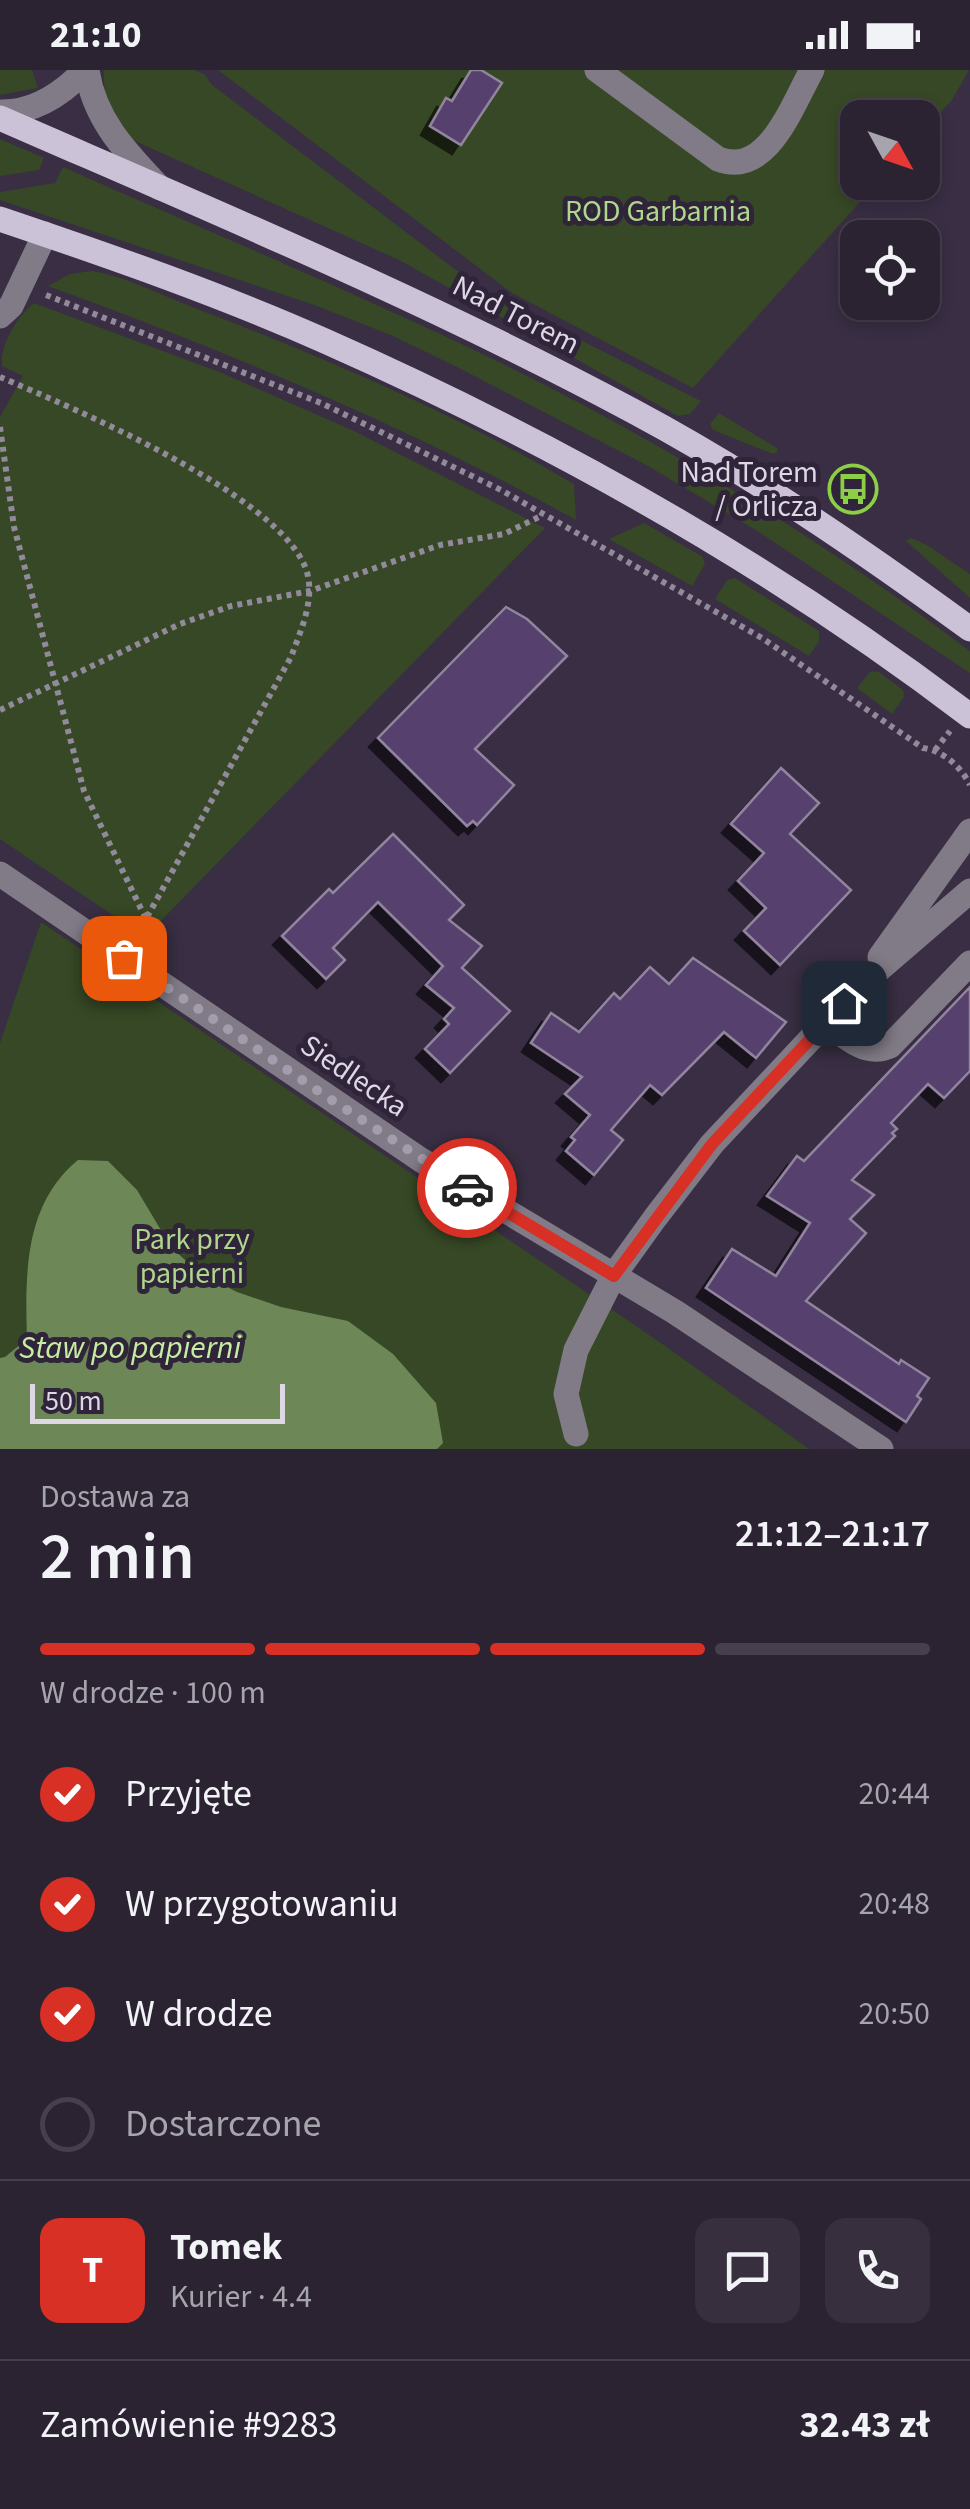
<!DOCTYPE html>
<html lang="pl">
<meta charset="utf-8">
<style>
:root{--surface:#2b2232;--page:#372f3e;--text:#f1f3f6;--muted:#a6a4ac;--line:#473f4d;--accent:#d93025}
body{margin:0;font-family:"Source Sans 3",sans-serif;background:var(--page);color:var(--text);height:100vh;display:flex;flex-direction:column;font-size:38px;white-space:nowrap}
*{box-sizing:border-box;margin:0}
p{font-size:32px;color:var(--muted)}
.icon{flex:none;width:55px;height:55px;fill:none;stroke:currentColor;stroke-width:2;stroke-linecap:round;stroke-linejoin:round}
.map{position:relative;height:1379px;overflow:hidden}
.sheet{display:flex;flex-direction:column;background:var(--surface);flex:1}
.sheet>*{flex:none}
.needle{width:65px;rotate:130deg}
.tools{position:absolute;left:840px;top:30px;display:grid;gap:20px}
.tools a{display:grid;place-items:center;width:100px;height:100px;border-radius:20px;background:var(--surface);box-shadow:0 5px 15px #0003,0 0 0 2px var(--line);font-size:50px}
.scale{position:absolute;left:30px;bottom:25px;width:255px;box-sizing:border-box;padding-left:10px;border:5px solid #ded8e5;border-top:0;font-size:28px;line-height:35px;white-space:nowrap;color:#ded8e5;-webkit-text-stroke:8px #2f2439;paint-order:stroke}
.pin{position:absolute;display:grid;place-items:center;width:85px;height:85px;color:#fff;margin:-42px;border-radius:20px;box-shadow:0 5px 15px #0006}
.courier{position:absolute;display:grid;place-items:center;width:100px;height:100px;margin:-50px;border:8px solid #d93025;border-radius:50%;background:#fff;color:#222;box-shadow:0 2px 12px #0007}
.summary em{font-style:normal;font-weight:600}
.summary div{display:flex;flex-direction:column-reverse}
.summary{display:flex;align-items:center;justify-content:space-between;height:170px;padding:0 40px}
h1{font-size:65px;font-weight:600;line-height:75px}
.bar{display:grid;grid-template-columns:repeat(4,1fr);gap:15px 10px;align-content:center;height:120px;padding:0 40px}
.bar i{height:12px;border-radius:8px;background:var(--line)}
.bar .on{background:var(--accent)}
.bar p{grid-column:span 4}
.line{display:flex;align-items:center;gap:25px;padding:0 40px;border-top:2px solid var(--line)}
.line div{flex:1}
.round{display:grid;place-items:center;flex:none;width:105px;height:105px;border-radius:20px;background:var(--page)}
ol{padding:0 40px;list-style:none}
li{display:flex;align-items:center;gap:30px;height:110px}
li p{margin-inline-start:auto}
li .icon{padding:10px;border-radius:50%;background:var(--accent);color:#fff;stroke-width:4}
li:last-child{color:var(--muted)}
li i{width:55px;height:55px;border:5px solid var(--line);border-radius:50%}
.status{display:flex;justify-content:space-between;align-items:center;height:70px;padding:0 50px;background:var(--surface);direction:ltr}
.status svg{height:28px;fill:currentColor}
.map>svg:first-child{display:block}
.green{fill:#364825}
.water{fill:#6d8856}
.building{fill:#573f6d;stroke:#91859e;stroke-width:2.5;filter:url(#shadow)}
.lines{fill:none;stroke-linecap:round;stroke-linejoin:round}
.path{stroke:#928a9a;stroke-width:6;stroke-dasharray:5 5;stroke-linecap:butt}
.minor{stroke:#807b86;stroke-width:25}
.major{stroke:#ccc2d8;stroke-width:25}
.done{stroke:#a49cac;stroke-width:10;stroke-dasharray:0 18}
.route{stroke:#d93025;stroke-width:12}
.labels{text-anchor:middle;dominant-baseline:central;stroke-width:10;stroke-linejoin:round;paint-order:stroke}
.park-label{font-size:30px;fill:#aed78c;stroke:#2f2439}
.street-label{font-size:30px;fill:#ded8e5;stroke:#2f2439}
.poi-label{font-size:30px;fill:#ded8e5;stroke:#2f2439;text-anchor:end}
.water-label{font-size:32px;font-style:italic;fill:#c5eea2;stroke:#2f2439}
</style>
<div class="status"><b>21:10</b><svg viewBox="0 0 49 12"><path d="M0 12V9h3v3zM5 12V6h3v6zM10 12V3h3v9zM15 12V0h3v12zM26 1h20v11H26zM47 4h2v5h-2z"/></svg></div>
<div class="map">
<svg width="970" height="1379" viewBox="0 0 970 1379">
<defs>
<filter id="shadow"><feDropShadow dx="-9" dy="9" stdDeviation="0" flood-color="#0009"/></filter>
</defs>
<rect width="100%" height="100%" fill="#392e43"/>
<g class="green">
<polygon points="0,0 32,0 38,18 0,25"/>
<path d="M104,0H194L204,4L212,15L485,222L701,331L690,344L678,346L399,190L135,71C113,54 102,28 104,0Z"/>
<polygon points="218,0 969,0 952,30 923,62 922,48 858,48 858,112 877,113 693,318 512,223"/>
<polygon points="0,69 44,88 39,100 0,106"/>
<path d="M63,97C199,157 337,215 472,279C647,363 815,464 970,581V603L759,462L648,396L461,299L393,266L317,236L0,130V122L55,113Z"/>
<path d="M92,201C128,207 165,227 200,240C323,287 460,346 574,414L576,450C407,356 229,282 48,216L70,204Z"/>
<path d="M34,233L222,303L352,360L545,458L145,867L0,769V347L23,306L2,296C0,274 17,247 34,233Z"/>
<polygon points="719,343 777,378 777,382 773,384 713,360 710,354"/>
<polygon points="644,453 703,487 705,494 692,516 609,469"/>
<polygon points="911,468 927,475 970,504 970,528 906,471"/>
<polygon points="735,508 819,561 819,571 809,586 715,529 727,510"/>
<polygon points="871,601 879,602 903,620 904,627 892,644 857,618"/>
<polygon points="41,852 661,1273 809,1379 0,1379 0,973"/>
</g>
<path class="water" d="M78,1090L108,1091L137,1120L171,1177L198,1202L237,1222L281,1237L348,1251L393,1284L436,1333L443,1373L437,1379H0V1288L5,1287L27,1269C25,1205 24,1134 78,1090Z"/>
<g class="building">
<polygon points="471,0 481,0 502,13 461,75 430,56 446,28 452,31"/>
<polygon points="506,537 527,549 567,586 475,679 514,715 477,755 473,751 467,756 378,668"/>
<polygon points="781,698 819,733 790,764 851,820 780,895 744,861 766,838 738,811 764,783 731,754"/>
<polygon points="393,764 464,835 449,850 482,876 462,898 510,941 450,1003 425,979 449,954 444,949 454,938 426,915 443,896 378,832 333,878 345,890 326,909 282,866 329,819 333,823"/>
<polygon points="693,888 786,952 756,988 724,962 662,1025 650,1015 611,1060 623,1070 594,1105 566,1081 575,1070 571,1067 590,1045 565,1024 582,1007 531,973 551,943 579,962 614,923 620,929 650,897 669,914"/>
<polygon points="970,917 970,1001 944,1028 928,1014 891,1053 897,1059 892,1063 895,1066 852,1110 874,1125 850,1149 866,1163 806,1231 899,1294 901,1290 929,1308 917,1326 921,1329 906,1352 706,1218 732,1179 776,1206 810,1153 767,1126 797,1086 804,1091"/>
</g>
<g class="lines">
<g class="path">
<path d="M46,225L321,333L501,420L762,568L923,678C944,681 961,697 970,715"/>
<path d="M0,307C73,338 278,424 306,499C316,528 301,560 291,587L136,867"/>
<polyline points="0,357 14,457 84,721 145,847"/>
<polyline points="0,640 180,554 231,536 310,521 440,475 504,464 543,445"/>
<polyline points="935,680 950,661"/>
</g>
<g class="minor">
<path d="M87,0C94,50 127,83 160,118"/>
<path d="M597,0L718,89C768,108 792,35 812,0"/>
<path d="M0,42C34,43 63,23 85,0"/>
<polyline points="0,246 11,236 45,164"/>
<polyline points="0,804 421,1090 675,1242 881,1379"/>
<polyline points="880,887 970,761"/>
<path d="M826,952C846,967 865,987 890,976L970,893"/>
<polyline points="576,1364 566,1324 576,1280 614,1205 655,1148 712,1074 862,914 970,821"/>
</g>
<g class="major">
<path d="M0,48C213,141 428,231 633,341C751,404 862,480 970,559"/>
<path d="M0,149C110,186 219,224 325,271C553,372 772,495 970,646"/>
</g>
</g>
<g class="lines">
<polyline class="done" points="124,888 327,1027 467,1118"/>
<polyline class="route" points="467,1118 614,1206 712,1074 844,933"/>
</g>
<defs>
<g id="bus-ring" transform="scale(2.5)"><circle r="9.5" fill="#2f2439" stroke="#8cce45" stroke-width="1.5"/><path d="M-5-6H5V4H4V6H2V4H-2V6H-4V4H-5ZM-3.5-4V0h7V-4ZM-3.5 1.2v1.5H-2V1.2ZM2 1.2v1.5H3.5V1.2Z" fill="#8cce45"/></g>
</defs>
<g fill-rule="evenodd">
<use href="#bus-ring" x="853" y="419"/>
</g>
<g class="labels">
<g class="park-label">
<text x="658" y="141">ROD Garbarnia</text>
<text x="192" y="1169">Park przy<tspan x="192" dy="34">papierni</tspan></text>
</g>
<g class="street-label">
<text transform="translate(516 245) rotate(27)">Nad Torem</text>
<text transform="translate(354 1006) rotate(34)">Siedlecka</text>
</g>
<g class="poi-label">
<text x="818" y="402">Nad Torem<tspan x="818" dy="34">/ Orlicza</tspan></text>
</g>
<g class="water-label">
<text x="130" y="1278">Staw po papierni</text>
</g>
</g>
</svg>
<div class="tools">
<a><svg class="needle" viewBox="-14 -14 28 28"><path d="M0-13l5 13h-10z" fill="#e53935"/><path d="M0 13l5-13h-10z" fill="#a6a4ac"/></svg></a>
<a><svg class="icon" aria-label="locate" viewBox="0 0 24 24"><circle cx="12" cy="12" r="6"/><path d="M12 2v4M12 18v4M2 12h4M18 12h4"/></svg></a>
</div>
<div class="scale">50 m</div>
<div class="pin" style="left:124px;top:888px;background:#ea580c"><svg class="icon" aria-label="bag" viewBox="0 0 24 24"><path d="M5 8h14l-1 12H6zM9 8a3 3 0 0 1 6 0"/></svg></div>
<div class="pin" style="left:844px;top:933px;background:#1f2937"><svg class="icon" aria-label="home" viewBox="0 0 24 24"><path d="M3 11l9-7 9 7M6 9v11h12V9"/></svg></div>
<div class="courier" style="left:467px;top:1118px"><svg class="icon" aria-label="car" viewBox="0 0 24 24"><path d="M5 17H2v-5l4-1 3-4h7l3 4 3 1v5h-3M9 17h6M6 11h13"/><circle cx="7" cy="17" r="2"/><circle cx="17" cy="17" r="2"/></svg></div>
</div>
<section class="sheet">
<div class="summary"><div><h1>2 min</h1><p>Dostawa za</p></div><em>21:12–21:17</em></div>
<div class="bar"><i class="on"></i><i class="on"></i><i class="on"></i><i></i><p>W drodze · 100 m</p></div>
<ol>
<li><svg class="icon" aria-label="check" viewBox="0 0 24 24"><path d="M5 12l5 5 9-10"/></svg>Przyjęte<p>20:44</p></li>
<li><svg class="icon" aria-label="check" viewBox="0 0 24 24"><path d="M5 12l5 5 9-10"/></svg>W przygotowaniu<p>20:48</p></li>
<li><svg class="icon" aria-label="check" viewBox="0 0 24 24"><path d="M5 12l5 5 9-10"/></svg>W drodze<p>20:50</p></li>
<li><i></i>Dostarczone</li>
</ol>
<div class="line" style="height:180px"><b class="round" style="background:var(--accent);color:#fff">T</b><div><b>Tomek</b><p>Kurier · 4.4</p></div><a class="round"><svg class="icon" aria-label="chat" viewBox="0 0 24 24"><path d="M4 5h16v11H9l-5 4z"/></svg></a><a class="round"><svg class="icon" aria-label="phone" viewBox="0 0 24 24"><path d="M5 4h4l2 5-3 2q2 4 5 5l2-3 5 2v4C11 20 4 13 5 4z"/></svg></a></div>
<div class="line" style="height:130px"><div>Zamówienie #9283</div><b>32.43 zł</b></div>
</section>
